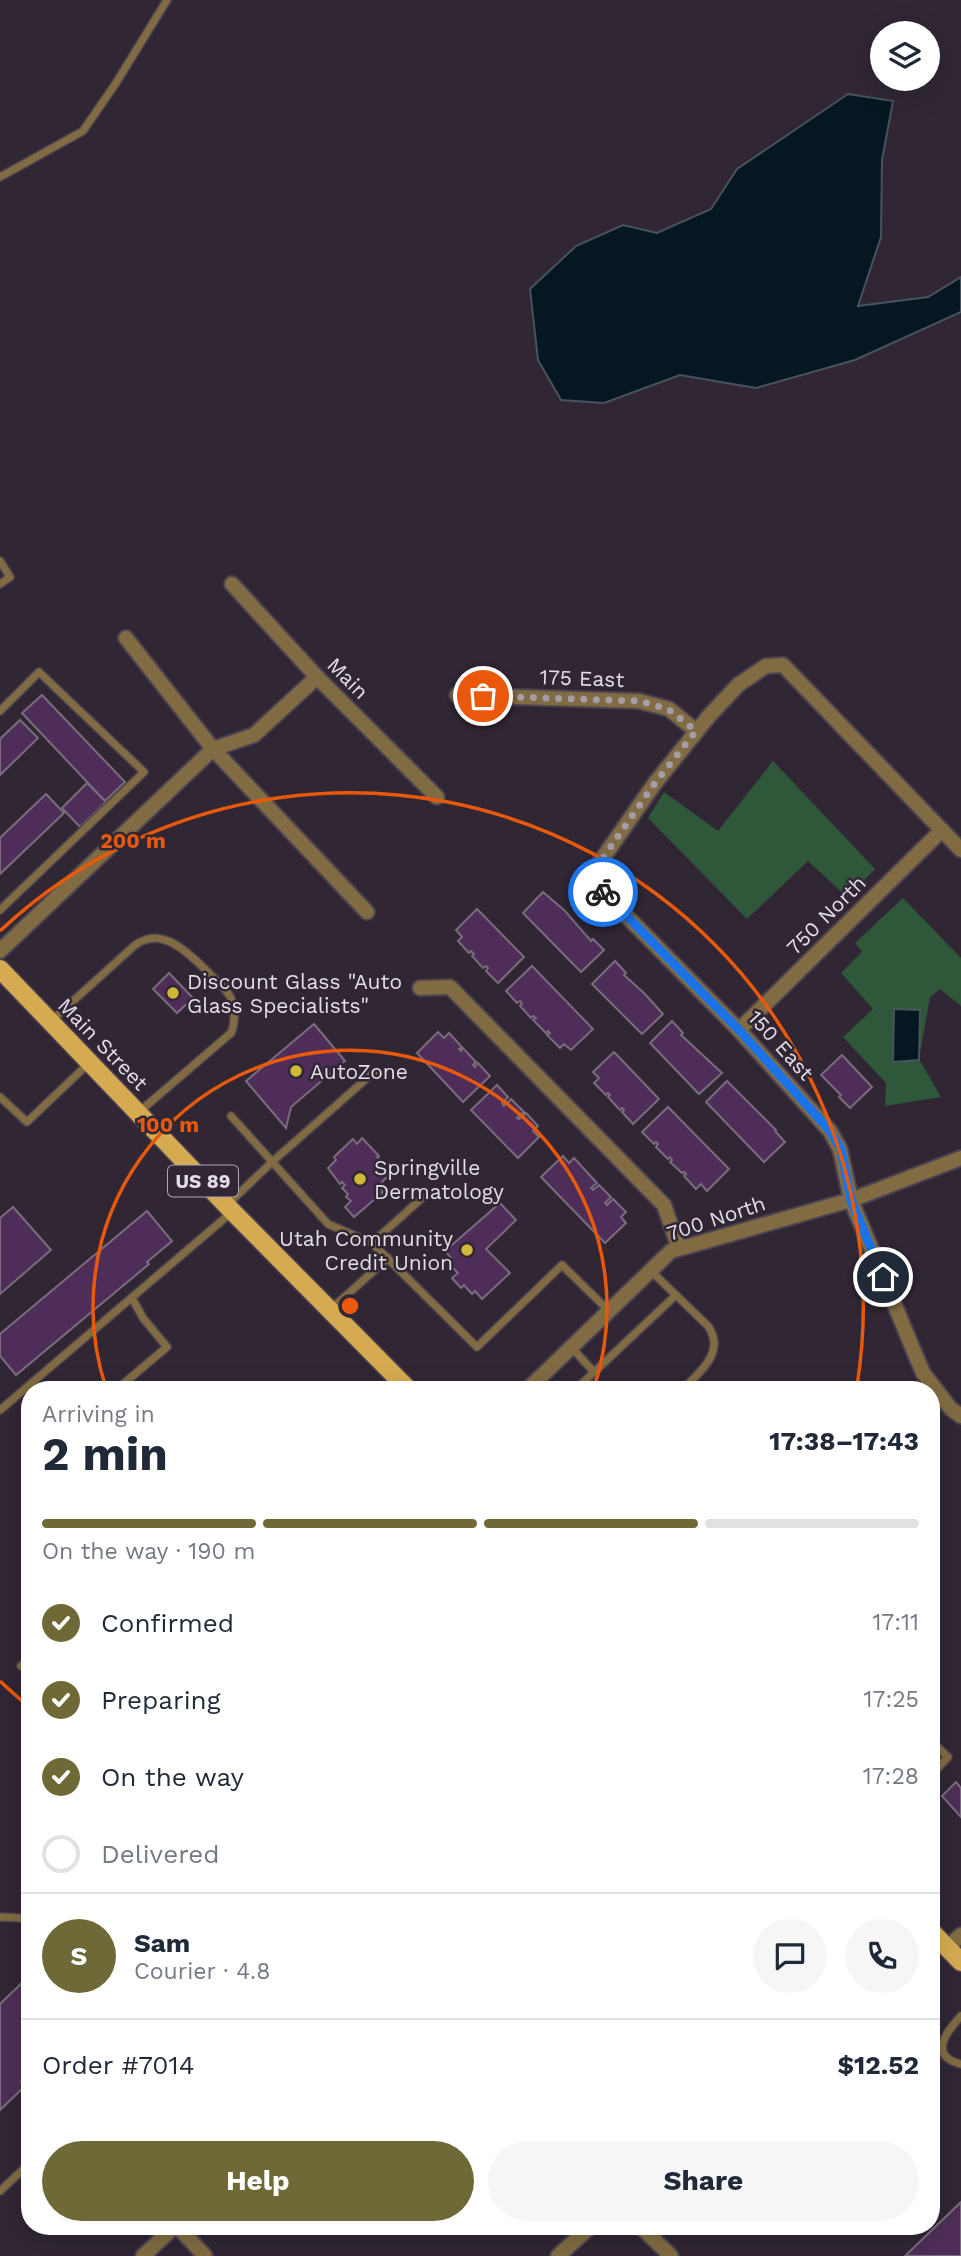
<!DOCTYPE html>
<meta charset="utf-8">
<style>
:root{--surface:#fff;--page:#f6f6f7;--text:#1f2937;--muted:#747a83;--line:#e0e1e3;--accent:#6e6937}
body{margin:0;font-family:"Work Sans",sans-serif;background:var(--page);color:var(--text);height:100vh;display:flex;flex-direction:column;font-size:26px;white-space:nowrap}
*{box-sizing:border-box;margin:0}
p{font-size:23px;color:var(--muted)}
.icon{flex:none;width:38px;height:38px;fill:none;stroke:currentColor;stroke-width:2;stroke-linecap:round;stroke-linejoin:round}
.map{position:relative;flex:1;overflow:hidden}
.drawer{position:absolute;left:21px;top:1381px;width:919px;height:854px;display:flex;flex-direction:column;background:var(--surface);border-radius:28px;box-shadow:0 7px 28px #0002}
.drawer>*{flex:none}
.tools{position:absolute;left:870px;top:21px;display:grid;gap:14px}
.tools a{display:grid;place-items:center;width:70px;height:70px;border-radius:50%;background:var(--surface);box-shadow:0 7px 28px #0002;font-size:35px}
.pin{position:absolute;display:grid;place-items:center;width:60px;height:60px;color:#fff;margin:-30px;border:4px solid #fff;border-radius:50%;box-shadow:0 2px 7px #0007}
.courier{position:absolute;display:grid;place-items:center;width:70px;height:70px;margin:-35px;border:5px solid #1a73e8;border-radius:50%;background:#fff;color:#222;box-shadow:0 2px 9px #0007}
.headline em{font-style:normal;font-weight:700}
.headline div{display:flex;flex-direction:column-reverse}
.headline{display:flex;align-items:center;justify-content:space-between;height:119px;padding:0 21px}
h1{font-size:46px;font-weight:700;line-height:52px}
.bar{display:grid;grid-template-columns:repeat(4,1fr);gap:10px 7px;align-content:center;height:84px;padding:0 21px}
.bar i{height:9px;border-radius:5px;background:var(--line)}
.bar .selected{background:var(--accent)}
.bar p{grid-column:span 4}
.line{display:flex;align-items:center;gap:18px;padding:0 21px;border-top:2px solid var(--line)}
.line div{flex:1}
.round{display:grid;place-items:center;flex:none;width:74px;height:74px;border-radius:37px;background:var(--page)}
ol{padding:0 21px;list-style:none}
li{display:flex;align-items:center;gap:21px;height:77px}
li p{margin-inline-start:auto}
li .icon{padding:7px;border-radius:50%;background:var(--accent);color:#fff;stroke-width:4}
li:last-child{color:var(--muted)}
li i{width:38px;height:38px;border:4px solid var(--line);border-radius:50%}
.action{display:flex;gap:14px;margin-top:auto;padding:14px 21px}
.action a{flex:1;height:80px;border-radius:42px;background:var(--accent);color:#fff;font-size:28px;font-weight:700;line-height:80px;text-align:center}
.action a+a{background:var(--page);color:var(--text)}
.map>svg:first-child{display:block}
.green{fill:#2e5839}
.water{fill:#051822;stroke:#48535d;stroke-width:2}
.building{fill:#4e2e58;stroke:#796c7c;stroke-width:2}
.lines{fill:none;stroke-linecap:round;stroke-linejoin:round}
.service-casing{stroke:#4d4350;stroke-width:10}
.minor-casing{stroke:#4d4350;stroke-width:18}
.primary-casing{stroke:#4d4350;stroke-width:21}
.service{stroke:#806b42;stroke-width:7}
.minor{stroke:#806b42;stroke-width:14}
.primary{stroke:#d6aa51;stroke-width:18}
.done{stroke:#a49da8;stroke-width:7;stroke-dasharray:0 12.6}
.route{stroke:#1a73e8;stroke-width:9}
.ring{fill:none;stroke:#e8590c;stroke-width:3.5}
.poi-dot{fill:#ceb837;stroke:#302634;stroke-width:2.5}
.labels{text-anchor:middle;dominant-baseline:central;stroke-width:5;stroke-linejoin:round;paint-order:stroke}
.shield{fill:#302634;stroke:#ada6b1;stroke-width:2}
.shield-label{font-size:19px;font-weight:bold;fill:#e3dde6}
.street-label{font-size:21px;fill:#e3dde6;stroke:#302634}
.poi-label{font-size:21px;fill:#e3dde6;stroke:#302634;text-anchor:start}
.centre{fill:#e8590c;stroke:#302634;stroke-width:3.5}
.ring-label{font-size:21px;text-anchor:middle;font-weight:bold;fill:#e8590c;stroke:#302634;stroke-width:5;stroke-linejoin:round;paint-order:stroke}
</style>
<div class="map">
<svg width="961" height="2256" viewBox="0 0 961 2256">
<rect width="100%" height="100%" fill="#302634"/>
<g class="green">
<polygon points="773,761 875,869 847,897 808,861 747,919 648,818 664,792 718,831"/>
<polygon points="903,898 961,958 961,1006 940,989 930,997 919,1059 941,1097 885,1106 886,1083 843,1037 873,1009 841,973 862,952 855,943"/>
</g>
<g class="water">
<polygon points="848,94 893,101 882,160 881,237 858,306 928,297 961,277 961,312 855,360 756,388 680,375 604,403 561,400 538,360 530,289 576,246 623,225 657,233 711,209 737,169"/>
<polygon points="894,1009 920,1010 919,1060 893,1062"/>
</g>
<g class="building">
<polygon points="42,695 125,782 105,801 22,713"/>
<polygon points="20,720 38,738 0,775 0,739"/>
<polygon points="87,783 106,802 80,827 62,808"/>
<polygon points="46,794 64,813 0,874 0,838"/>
<polygon points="543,892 565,911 591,941 593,939 604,950 581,972 523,913"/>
<polygon points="477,909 524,957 498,983 486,971 488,968 486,966 483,968 472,956 474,954 471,951 469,953 458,941 462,937 456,930"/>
<polygon points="615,961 626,973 624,975 644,993 663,1014 642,1034 592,984"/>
<polygon points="532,966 593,1029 571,1050 564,1044 560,1048 547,1035 550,1033 548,1031 546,1033 533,1020 536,1018 533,1016 531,1018 520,1006 522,1004 520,1001 517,1003 506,991"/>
<polygon points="169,973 193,998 177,1013 153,989"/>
<polygon points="672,1021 683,1033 681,1035 722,1073 699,1094 650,1043"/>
<polygon points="314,1024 345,1061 291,1107 286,1128 246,1081"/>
<polygon points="438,1032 444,1038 449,1033 462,1047 459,1049 461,1051 463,1048 476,1062 473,1065 475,1067 478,1063 490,1076 463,1102 417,1053"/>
<polygon points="614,1052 659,1099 633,1124 622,1112 624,1110 622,1108 620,1110 608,1097 610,1095 608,1093 606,1095 594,1083 599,1078 593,1072"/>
<polygon points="842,1055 872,1087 850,1108 839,1097 841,1095 821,1075"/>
<polygon points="727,1081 776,1130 775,1131 785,1142 764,1162 706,1102"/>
<polygon points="497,1085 508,1097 502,1103 504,1106 511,1099 524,1112 517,1118 519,1119 526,1113 538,1126 533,1131 539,1137 518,1158 471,1110"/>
<polygon points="668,1107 729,1169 707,1191 701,1184 696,1189 684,1176 686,1174 684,1172 682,1173 670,1162 672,1160 670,1157 668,1159 656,1147 658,1144 656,1142 654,1144 642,1132"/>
<polygon points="362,1138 379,1156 377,1157 385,1165 381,1169 388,1176 378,1186 383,1192 354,1217 345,1207 351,1201 346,1197 348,1194 342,1188 345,1185 342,1182 340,1184 328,1168 336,1160 334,1157 353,1139 357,1144"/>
<polygon points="563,1156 569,1163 574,1158 597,1183 591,1188 593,1190 599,1185 611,1197 605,1203 607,1205 613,1199 626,1212 621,1217 626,1223 605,1243 541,1177"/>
<polygon points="500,1203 516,1220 486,1249 510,1273 482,1299 475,1291 472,1294 464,1285 461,1288 452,1278 458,1273 447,1262 451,1258 445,1251"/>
<polygon points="13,1207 51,1250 0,1294 0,1218"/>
<polygon points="147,1211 172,1241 147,1262 149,1264 16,1375 0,1356 0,1334"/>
<polygon points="956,1782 961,1788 961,1817 942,1796"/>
<polygon points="26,1979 30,1984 30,2074 21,2082 25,2086 0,2110 0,2004"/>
<polygon points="961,2202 961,2256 905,2256"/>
</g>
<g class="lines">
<g class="service-casing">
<g id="service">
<polyline points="0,177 83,131 116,83 167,0"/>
<polyline points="0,561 10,577 0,584"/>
<polyline points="0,711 39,672 144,772 0,910"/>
<path d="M52,1020L134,946C162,924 189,954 208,972C216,981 228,989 232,1001C235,1011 235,1024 231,1033L139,1112"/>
<polyline points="0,1097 27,1122 88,1064"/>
<polyline points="231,1116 328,1224 372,1243 422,1198"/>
<polyline points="227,1205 272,1162 374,1072"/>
<polyline points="372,1243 477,1347 562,1265 609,1311"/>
<path d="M651,1271L708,1326C726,1352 700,1372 682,1390"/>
<polyline points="330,1310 388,1258"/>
<polyline points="571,1347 594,1372"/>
<polyline points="116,1390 167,1347 143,1318 132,1298"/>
<polyline points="575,1390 676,1295"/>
<polyline points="0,1410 232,1212"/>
<polyline points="21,1666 30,1658"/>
<polyline points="931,1741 948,1757 931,1775"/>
<polyline points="0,1917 22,1918 30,1923"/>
<path d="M961,2016C946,2032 928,2056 961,2064"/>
<polyline points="0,2191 30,2163"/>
</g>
</g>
<g class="minor-casing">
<g id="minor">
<polyline points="232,584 317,677 437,797"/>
<polyline points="126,638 213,749 367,912"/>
<polyline points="457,695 639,701 669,709 696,731"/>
<polyline points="961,850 783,665 766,666 738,685 709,716 655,783 589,878 739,1030 830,1131 840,1149 851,1200 923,1373 951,1409 961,1416"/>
<polyline points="0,951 213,749 254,735 317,677"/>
<polyline points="420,988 450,987 664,1205 679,1248"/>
<polyline points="739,1030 942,830"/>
<polyline points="527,1390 671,1251 851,1200 961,1158"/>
<polyline points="947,1948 961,1935"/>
<polyline points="177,2226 205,2256"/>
<polyline points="640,2226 671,2256"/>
<polyline points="143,2256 175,2226"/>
<polyline points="558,2256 591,2226"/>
</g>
</g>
<g class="primary-casing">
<g id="primary">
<polyline points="0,969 233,1212 409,1390"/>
<polyline points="931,1931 961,1962"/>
</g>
</g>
<use href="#service" class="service"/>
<use href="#minor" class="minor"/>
<use href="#primary" class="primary"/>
</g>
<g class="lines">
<polyline class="done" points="483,696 639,701 668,709 696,731 655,783 589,878 603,892"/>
<polyline class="route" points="603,892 739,1030 830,1131 841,1149 851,1200 883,1277"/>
</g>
<g class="ring">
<path d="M106 1388A257 257 0 1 1 594 1388"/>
<path d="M27 1705A513 513 0 0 1 0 1681M0 931A513 513 0 0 1 857 1386"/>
</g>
<g class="poi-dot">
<circle cx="173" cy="993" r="7"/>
<circle cx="296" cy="1071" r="7"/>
<circle cx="360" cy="1179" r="7"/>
<circle cx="467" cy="1250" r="7"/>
</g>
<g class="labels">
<rect class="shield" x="168" y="1165.5" width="70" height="31" rx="5"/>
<g class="shield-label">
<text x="203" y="1181">US 89</text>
</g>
<g class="street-label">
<text transform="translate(348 678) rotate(45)">Main</text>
<text transform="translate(582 678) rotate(2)">175 East</text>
<text transform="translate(826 915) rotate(-45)">750 North</text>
<text transform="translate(103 1044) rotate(46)">Main Street</text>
<text transform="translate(781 1045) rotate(48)">150 East</text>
<text transform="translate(716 1218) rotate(-18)">700 North</text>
</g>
<g class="poi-label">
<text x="187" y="981">Discount Glass "Auto<tspan x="187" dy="24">Glass Specialists"</tspan></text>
<text x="310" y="1071">AutoZone</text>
<text x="374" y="1167">Springville<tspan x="374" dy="24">Dermatology</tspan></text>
<text x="453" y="1238" text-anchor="end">Utah Community<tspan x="453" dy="24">Credit Union</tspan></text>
</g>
</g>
<circle cx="350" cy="1306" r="10" class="centre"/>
<g class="ring-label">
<text x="133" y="848">200 m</text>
<text x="168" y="1132">100 m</text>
</g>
</svg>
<div class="tools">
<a><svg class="icon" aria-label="layers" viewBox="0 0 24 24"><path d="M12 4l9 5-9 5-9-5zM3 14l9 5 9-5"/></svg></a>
</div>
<div class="pin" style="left:483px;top:696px;background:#ea580c"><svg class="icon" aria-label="bag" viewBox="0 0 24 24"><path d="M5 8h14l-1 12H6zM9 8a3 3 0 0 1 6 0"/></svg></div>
<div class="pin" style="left:883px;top:1277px;background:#1f2937"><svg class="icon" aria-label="home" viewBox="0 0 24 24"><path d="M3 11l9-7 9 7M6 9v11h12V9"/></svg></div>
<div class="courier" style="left:603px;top:892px"><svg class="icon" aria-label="bike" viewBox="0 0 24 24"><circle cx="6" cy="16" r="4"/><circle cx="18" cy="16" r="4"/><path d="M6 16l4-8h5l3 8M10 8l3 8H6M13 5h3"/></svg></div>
<section class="drawer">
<div class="headline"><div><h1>2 min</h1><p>Arriving in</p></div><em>17:38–17:43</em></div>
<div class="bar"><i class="selected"></i><i class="selected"></i><i class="selected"></i><i></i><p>On the way · 190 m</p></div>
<ol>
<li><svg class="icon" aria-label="check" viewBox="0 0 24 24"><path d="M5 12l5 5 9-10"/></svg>Confirmed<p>17:11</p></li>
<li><svg class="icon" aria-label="check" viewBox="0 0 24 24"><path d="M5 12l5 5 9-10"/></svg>Preparing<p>17:25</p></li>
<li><svg class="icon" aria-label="check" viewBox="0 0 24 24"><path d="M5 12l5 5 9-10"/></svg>On the way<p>17:28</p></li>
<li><i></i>Delivered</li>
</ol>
<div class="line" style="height:126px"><b class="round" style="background:var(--accent);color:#fff">S</b><div><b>Sam</b><p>Courier · 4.8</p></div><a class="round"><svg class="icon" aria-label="chat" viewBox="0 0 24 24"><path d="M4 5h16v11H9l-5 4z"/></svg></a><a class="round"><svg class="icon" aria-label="phone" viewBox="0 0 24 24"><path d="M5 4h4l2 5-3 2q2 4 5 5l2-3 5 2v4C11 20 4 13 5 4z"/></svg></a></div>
<div class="line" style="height:91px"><div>Order #7014</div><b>$12.52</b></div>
<div class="action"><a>Help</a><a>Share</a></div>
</section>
</div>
